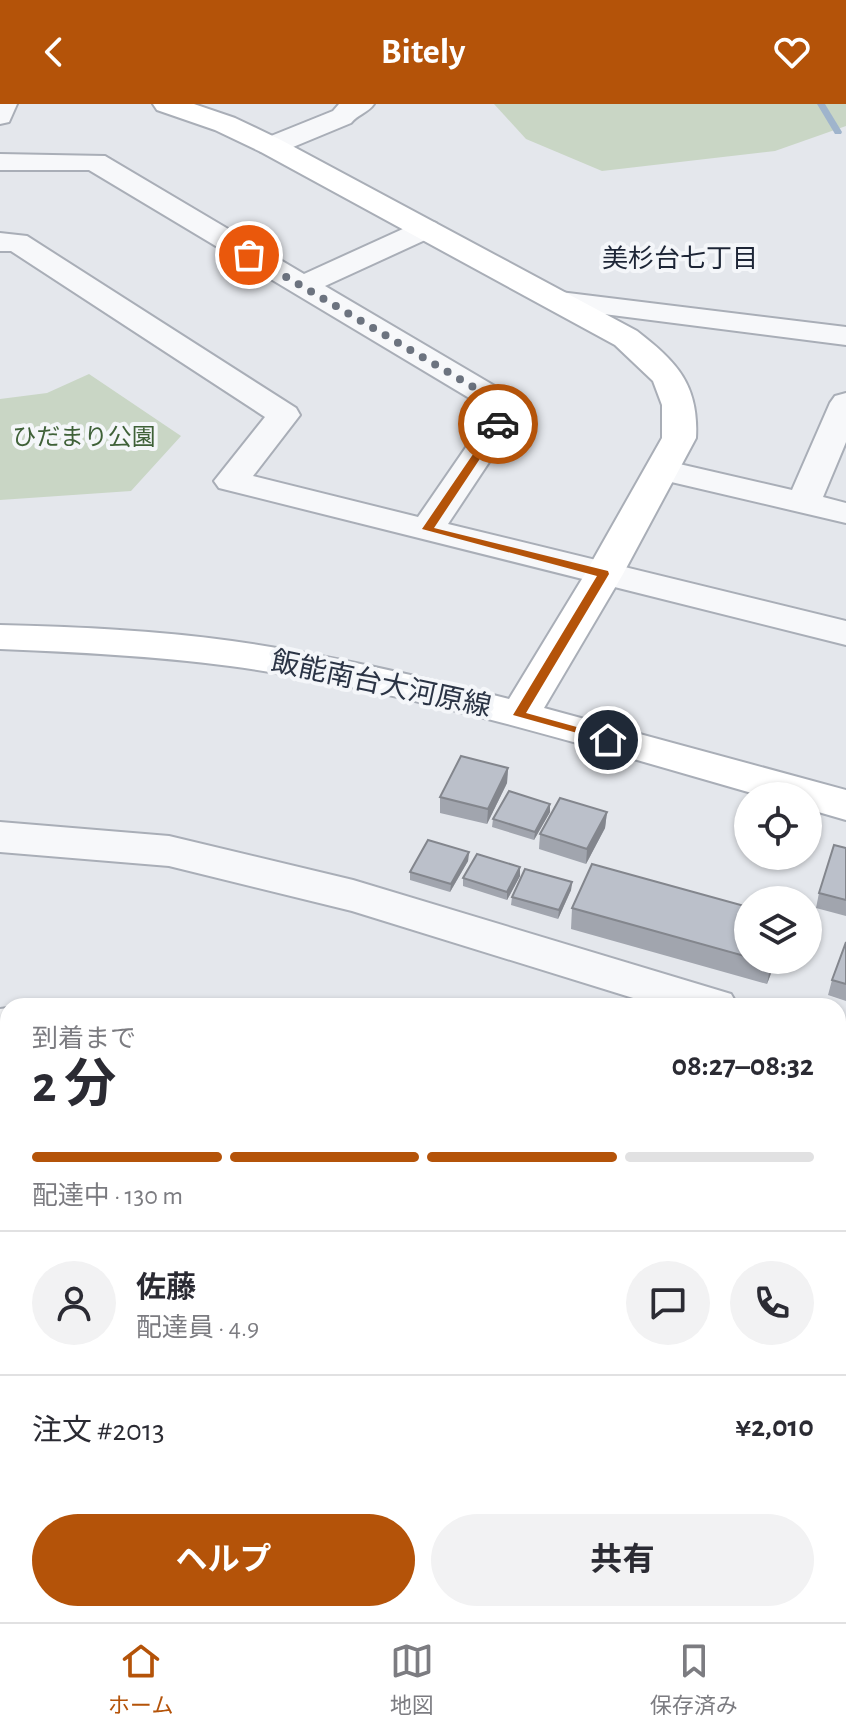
<!DOCTYPE html>
<html lang="ja">
<meta charset="utf-8">
<style>
:root{--surface:#fff;--page:#f2f2f3;--text:#2b2b33;--muted:#7c7c81;--line:#e1e1e2;--accent:#b45309}
body{margin:0;font-family:"Alegreya Sans","Noto Sans JP",sans-serif;background:var(--page);color:var(--text);height:100vh;display:flex;flex-direction:column;font-size:30px;white-space:nowrap}
*{box-sizing:border-box;margin:0}
p{font-size:26px;color:var(--muted)}
.icon{flex:none;width:44px;height:44px;fill:none;stroke:currentColor;stroke-width:2;stroke-linecap:round;stroke-linejoin:round}
.map{position:relative;flex:1;overflow:hidden}
.panel{position:absolute;left:0px;top:894px;width:846px;height:624px;display:flex;flex-direction:column;background:var(--surface);border-radius:24px 24px 0 0;box-shadow:0 2px 6px #0004}
.panel>*{flex:none}
.tools{position:absolute;left:734px;top:678px;display:grid;gap:16px}
.tools a{display:grid;place-items:center;width:88px;height:88px;border-radius:50%;background:var(--surface);box-shadow:0 2px 6px #0004;font-size:40px}
.pin{position:absolute;display:grid;place-items:center;width:68px;height:68px;color:#fff;margin:-34px;border:4px solid #fff;border-radius:50%;box-shadow:0 2px 8px #0007}
.courier{position:absolute;display:grid;place-items:center;width:80px;height:80px;margin:-40px;border:6px solid #b45309;border-radius:50%;background:#fff;color:#222;box-shadow:0 2px 10px #0007}
.head em{font-style:normal;font-weight:700}
.head div{display:flex;flex-direction:column-reverse}
.head{display:flex;align-items:center;justify-content:space-between;height:136px;padding:0 32px}
h1{font-size:52px;font-weight:700;line-height:60px}
.bar{display:grid;grid-template-columns:repeat(4,1fr);gap:12px 8px;align-content:center;height:96px;padding:0 32px}
.bar i{height:10px;border-radius:6px;background:var(--line)}
.bar .selected{background:var(--accent)}
.bar p{grid-column:span 4}
.line{display:flex;align-items:center;gap:20px;padding:0 32px;border-top:2px solid var(--line)}
.line div{flex:1}
.round{display:grid;place-items:center;flex:none;width:84px;height:84px;border-radius:42px;background:var(--page)}
.button{display:flex;gap:16px;margin-top:auto;padding:16px 32px}
.button a{flex:1;height:92px;border-radius:48px;background:var(--accent);color:#fff;font-size:32px;font-weight:700;line-height:92px;text-align:center}
.button a+a{background:var(--page);color:var(--text)}
header{display:flex;justify-content:space-between;align-items:center;height:104px;padding:0 32px;background:var(--accent);color:#fff;font-size:36px;font-weight:700}
.tab-bar{display:flex;justify-content:space-around;align-items:center;height:112px;border-top:2px solid var(--line);background:var(--surface);font-size:22px;color:var(--muted)}
.tab-bar a{display:grid;justify-items:center;gap:4px}
.tab-bar .selected{color:var(--accent)}
.map>svg:first-child{display:block}
.green{fill:#c9d6c5}
.lines{fill:none;stroke-linecap:round;stroke-linejoin:round}
.stream{fill:#9fb4cc;fill-rule:evenodd}
.street-casing{stroke:#a9aeb7;stroke-width:4}
.secondary-casing{stroke:#a9aeb7;stroke-width:4}
.street{fill:#f7f8fa;fill-rule:evenodd}
.secondary{fill:#fff;fill-rule:evenodd}
.wall{fill:#a1a5ae}
.shaded-wall{fill:#83868d}
.building{fill:#bbc0ca;stroke:#83868d;stroke-width:2}
.route{fill:#b45309}
.done{stroke:#6c737f;stroke-width:8;stroke-dasharray:0 14.4}
.labels{text-anchor:middle;dominant-baseline:central;stroke-width:8;stroke-linejoin:round;paint-order:stroke}
.far-park-label{font-size:24px;fill:#3f6138;stroke:#f4f6f9}
.far-neighbourhood-label{font-size:26px;fill:#1d2536;stroke:#f4f6f9}
.street-label{font-size:28px;fill:#2b3445;stroke:#f4f6f9}
</style>
<header><svg class="icon" aria-label="back" viewBox="0 0 24 24"><path d="M15 5l-7 7 7 7"/></svg>Bitely<svg class="icon" aria-label="heart" viewBox="0 0 24 24"><path d="M12 20l-8-8c-3-5 5-10 8-4 3-6 11-1 8 4z"/></svg></header>
<div class="map">
<svg width="846" height="1518" viewBox="0 0 846 1518">
<rect width="100%" height="100%" fill="#e4e7ec"/>
<g class="green">
<polygon points="494,0 846,0 846,22 775,47 602,67 526,35"/>
<polygon points="89,270 181,332 131,387 0,396 0,295 47,289"/>
<polygon points="838,1394 846,1397 846,1518 700,1518 702,1510 838,1510"/>
</g>
<g class="lines">
<polygon class="stream" points="817,0 825,0 842,28 841,30 835,30"/>
<g class="street-casing">
<g id="street">
<polygon points="0,0 17,0 9,18 0,20"/>
<path d="M339,0H374C368,9 358,10 351,19L281,48H261L258,42L261,36L333,7Z"/>
<polygon points="0,50 105,52 304,170 416,119 426,116 436,119 440,125 436,131 325,182 520,297 525,304 448,420 846,517 846,541 219,384 214,377 265,313 11,147 0,147 0,129 27,132 296,304 300,311 253,372 418,413 491,307 89,66 0,66"/>
<polygon points="560,188 846,223 846,241 549,203 545,197 549,191"/>
<polygon points="846,289 846,338 823,393 846,399 846,419 650,373 645,366 650,359 662,356 792,386 830,299 835,292"/>
<polygon points="0,718 169,732 353,776 731,890 738,902 659,902 352,807 169,762 0,748"/>
<polygon points="8,904 8,940 0,941 0,905"/>
<polygon points="838,921 846,924 846,960 838,957"/>
<polygon points="846,963 846,1023 838,1026 838,966"/>
<polygon points="8,1190 8,1236 0,1239 0,1193"/>
<polygon points="0,1310 8,1313 8,1510 162,1510 165,1518 0,1518"/>
<polygon points="644,1510 702,1510 699,1518 641,1518"/>
</g>
</g>
<g class="secondary-casing">
<path id="secondary" d="M153,0H194L235,14L281,36L637,227C677,258 699,281 696,334L623,470L544,604L846,686V716L808,705V692H762C587,642 411,587 230,562C154,552 77,548 0,545V521C78,523 155,526 232,537C325,550 418,572 509,595L585,470L662,334V301L653,277L615,241L261,48L215,26L157,6Z"/>
</g>
<use href="#street" class="street"/>
<use href="#secondary" class="secondary"/>
</g>
<g class="wall">
<polygon points="508,664 507,679 487,720 440,709 440,693"/>
<polygon points="550,708 534,736 492,723 493,715"/>
<polygon points="607,708 605,724 586,760 539,745 540,730"/>
<polygon points="846,744 846,812 816,804 819,789"/>
<polygon points="469,748 468,757 450,788 410,776 410,768"/>
<polygon points="520,763 520,772 507,796 463,782 463,774"/>
<polygon points="572,778 571,786 558,815 511,801 512,793"/>
<polygon points="748,803 748,856 776,856 767,880 571,825 572,804"/>
<polygon points="846,838 846,897 828,891 832,876"/>
</g>
<g class="shaded-wall">
<polygon points="508,664 507,679 487,720 488,705"/>
<polygon points="550,700 550,708 534,736 535,728"/>
<polygon points="607,708 605,724 586,760 587,745"/>
<polygon points="469,748 468,757 450,788 451,780"/>
<polygon points="520,763 520,772 507,796 507,788"/>
<polygon points="572,778 571,786 558,815 559,806"/>
<polygon points="772,856 776,856 767,880 771,859"/>
</g>
<g class="building">
<polygon points="461,652 508,664 488,705 440,693"/>
<polygon points="509,687 550,700 535,728 493,715"/>
<polygon points="560,694 607,708 587,745 540,730"/>
<polygon points="428,736 469,748 451,780 410,768"/>
<polygon points="834,741 846,744 846,796 819,789"/>
<polygon points="477,750 520,763 507,788 463,774"/>
<polygon points="592,760 748,803 748,853 572,804"/>
<polygon points="525,765 572,778 559,806 512,793"/>
<polygon points="846,838 846,880 832,876"/>
</g>
<polygon class="route" points="498,317 503,320 434,424 608,467 609,470 526,609 613,633 613,639 513,611 597,472 422,425 495,318"/>
<g class="lines">
<polyline class="done" points="249,151 509,304 498,320"/>
</g>
<g class="labels">
<g class="far-park-label">
<text x="84" y="334">ひだまり公園</text>
</g>
<g class="far-neighbourhood-label">
<text x="680" y="155">美杉台七丁目</text>
</g>
<g class="street-label">
<text transform="translate(381 581) rotate(12)">飯能南台大河原線</text>
</g>
</g>
</svg>
<div class="tools">
<a><svg class="icon" aria-label="locate" viewBox="0 0 24 24"><circle cx="12" cy="12" r="6"/><path d="M12 2v4M12 18v4M2 12h4M18 12h4"/></svg></a>
<a><svg class="icon" aria-label="layers" viewBox="0 0 24 24"><path d="M12 4l9 5-9 5-9-5zM3 14l9 5 9-5"/></svg></a>
</div>
<div class="pin" style="left:249px;top:151px;background:#ea580c"><svg class="icon" aria-label="bag" viewBox="0 0 24 24"><path d="M5 8h14l-1 12H6zM9 8a3 3 0 0 1 6 0"/></svg></div>
<div class="pin" style="left:608px;top:636px;background:#1f2937"><svg class="icon" aria-label="home" viewBox="0 0 24 24"><path d="M3 11l9-7 9 7M6 9v11h12V9"/></svg></div>
<div class="courier" style="left:498px;top:320px"><svg class="icon" aria-label="car" viewBox="0 0 24 24"><path d="M5 17H2v-5l4-1 3-4h7l3 4 3 1v5h-3M9 17h6M6 11h13"/><circle cx="7" cy="17" r="2"/><circle cx="17" cy="17" r="2"/></svg></div>
<section class="panel">
<div class="head"><div><h1>2 分</h1><p>到着まで</p></div><em>08:27–08:32</em></div>
<div class="bar"><i class="selected"></i><i class="selected"></i><i class="selected"></i><i></i><p>配達中 · 130 m</p></div>
<div class="line" style="height:144px"><a class="round"><svg class="icon" aria-label="person" viewBox="0 0 24 24"><circle cx="12" cy="8" r="4"/><path d="M4 21q1-7 8-7t8 7"/></svg></a><div><b>佐藤</b><p>配達員 · 4.9</p></div><a class="round"><svg class="icon" aria-label="chat" viewBox="0 0 24 24"><path d="M4 5h16v11H9l-5 4z"/></svg></a><a class="round"><svg class="icon" aria-label="phone" viewBox="0 0 24 24"><path d="M5 4h4l2 5-3 2q2 4 5 5l2-3 5 2v4C11 20 4 13 5 4z"/></svg></a></div>
<div class="line" style="height:104px"><div>注文 #2013</div><b>¥2,010</b></div>
<div class="button"><a>ヘルプ</a><a>共有</a></div>
</section>
</div>
<nav class="tab-bar">
<a class="selected"><svg class="icon" aria-label="home" viewBox="0 0 24 24"><path d="M3 11l9-7 9 7M6 9v11h12V9"/></svg>ホーム</a>
<a><svg class="icon" aria-label="map" viewBox="0 0 24 24"><path d="M3 6l6-2 6 2 6-2v14l-6 2-6-2-6 2zM9 4v14M15 6v14"/></svg>地図</a>
<a><svg class="icon" aria-label="saved" viewBox="0 0 24 24"><path d="M7 4h10v16l-5-4-5 4z"/></svg>保存済み</a>
</nav>
